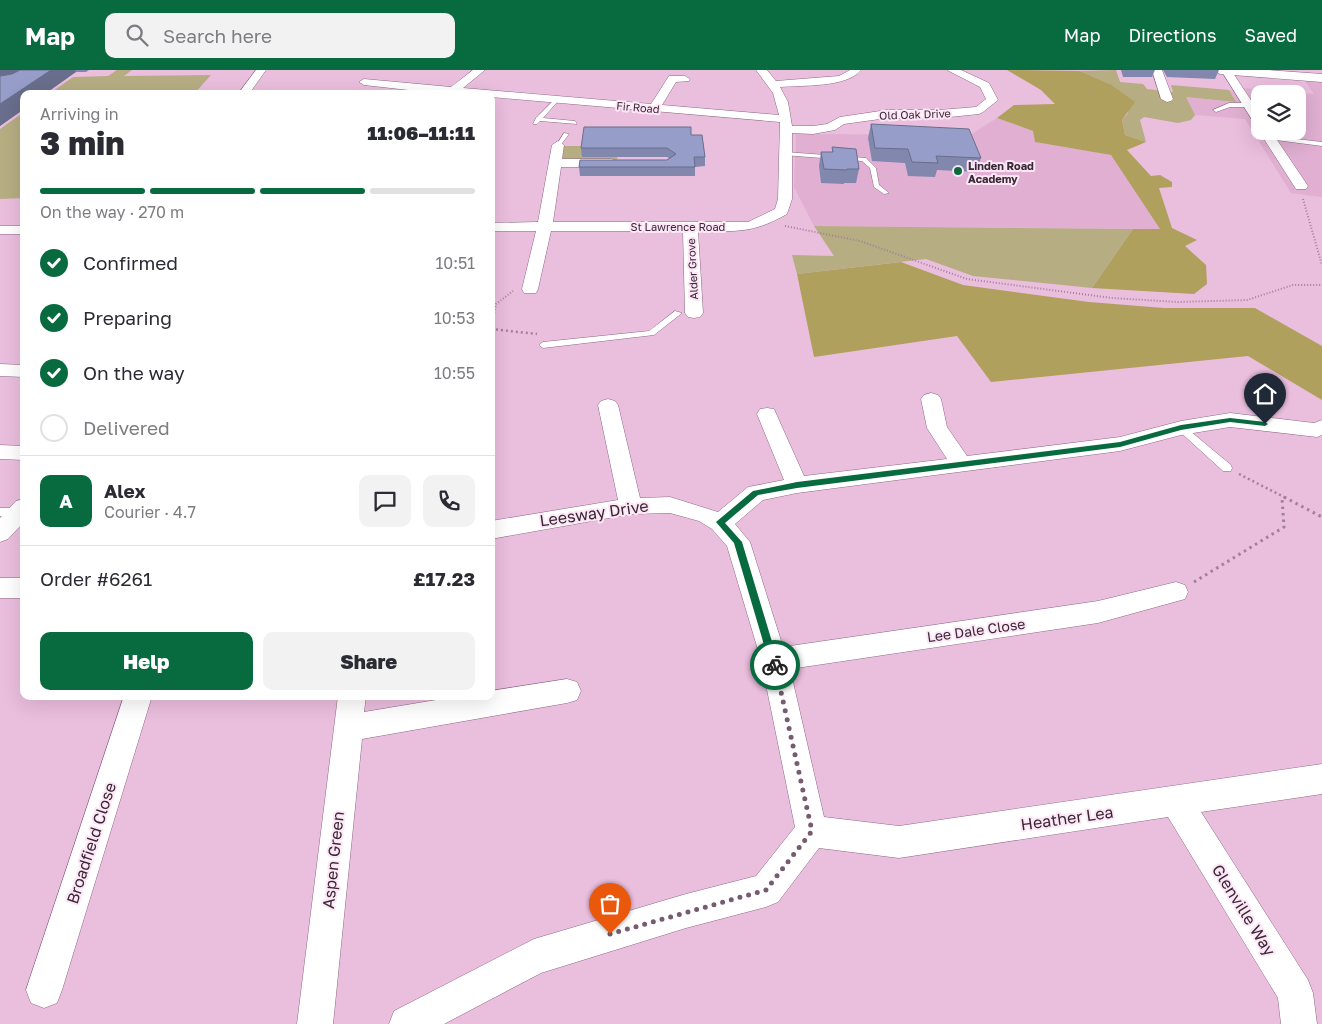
<!DOCTYPE html>
<meta charset="utf-8">
<style>
:root{--surface:#fff;--page:#f2f2f3;--text:#2b2b33;--muted:#7c7c81;--line:#e1e1e2;--accent:#086b40}
body{margin:0;font-family:"Golos Text",sans-serif;background:var(--page);color:var(--text);height:100vh;display:flex;flex-direction:column;font-size:19px;white-space:nowrap}
*{box-sizing:border-box;margin:0}
p{font-size:16px;color:var(--muted)}
.icon{flex:none;width:28px;height:28px;fill:none;stroke:currentColor;stroke-width:2;stroke-linecap:round;stroke-linejoin:round}
.map{position:relative;flex:1;overflow:hidden}
.drawer{position:absolute;left:20px;top:20px;width:475px;height:610px;display:flex;flex-direction:column;background:var(--surface);border-radius:10px;box-shadow:0 5px 20px #0002}
.drawer>*{flex:none}
.buttons{position:absolute;left:1251px;top:15px;display:grid;gap:10px}
.buttons a{display:grid;place-items:center;width:55px;height:55px;border-radius:10px;background:var(--surface);box-shadow:0 5px 20px #0002;font-size:25px}
.pin{position:absolute;display:grid;place-items:center;width:42px;height:42px;color:#fff;margin:-51px -21px;border-radius:50% 50% 50% 0;rotate:-45deg;box-shadow:0 0 5px #0007}
.pin .icon{rotate:45deg}
.courier{position:absolute;display:grid;place-items:center;width:50px;height:50px;margin:-25px;border:4px solid #086b40;border-radius:50%;background:#fff;color:#222;box-shadow:0 1px 6px #0007}
.head em{font-style:normal;font-weight:800}
.head div{display:flex;flex-direction:column-reverse}
.head{display:flex;align-items:center;justify-content:space-between;height:85px;padding:0 20px}
h1{font-size:32px;font-weight:800;line-height:38px}
.bar{display:grid;grid-template-columns:repeat(4,1fr);gap:8px 5px;align-content:center;height:60px;padding:0 20px}
.bar i{height:6px;border-radius:4px;background:var(--line)}
.bar .selected{background:var(--accent)}
.bar p{grid-column:span 4}
.line{display:flex;align-items:center;gap:12px;padding:0 20px;border-top:1px solid var(--line)}
.line div{flex:1}
.round{display:grid;place-items:center;flex:none;width:52px;height:52px;border-radius:10px;background:var(--page)}
ol{padding:0 20px;list-style:none}
li{display:flex;align-items:center;gap:15px;height:55px}
li p{margin-inline-start:auto}
li .icon{padding:5px;border-radius:50%;background:var(--accent);color:#fff;stroke-width:4}
li:last-child{color:var(--muted)}
li i{width:28px;height:28px;border:2px solid var(--line);border-radius:50%}
.primary-button{display:flex;gap:10px;margin-top:auto;padding:10px 20px}
.primary-button a{flex:1;height:58px;border-radius:10px;background:var(--accent);color:#fff;font-size:20px;font-weight:800;line-height:58px;text-align:center}
.primary-button a+a{background:var(--page);color:var(--text)}
header{display:flex;align-items:center;gap:30px;box-sizing:border-box;height:70px;padding:0 25px;background:var(--accent);color:#fff}
header strong{font-size:24px}
nav{display:flex;gap:28px;margin-inline-start:auto;font-size:18px}
.search{width:350px;height:45px;background:var(--page);display:flex;align-items:center;gap:12px;box-sizing:border-box;padding:0 18px;border-radius:10px;color:var(--muted);font-size:19px}
.map>svg:first-child{display:block}
.built{fill:#e0afd1;fill-rule:evenodd}
.green{fill:#b6ad83}
.forest{fill:#b0a05d}
.lines{fill:none;stroke-linecap:round;stroke-linejoin:round}
.service-casing{stroke:#8f6884;stroke-width:1}
.minor-casing{stroke:#8f6884;stroke-width:1}
.primary-casing{stroke:#8f6884;stroke-width:1}
.path-far2{stroke:#a18098;stroke-width:2;stroke-dasharray:1 2;stroke-linecap:butt}
.path-far1{stroke:#a18098;stroke-width:2.5;stroke-dasharray:2 3;stroke-linecap:butt}
.path{stroke:#a18098;stroke-width:3;stroke-dasharray:2.5 4;stroke-linecap:butt}
.service{fill:#fff;fill-rule:evenodd}
.minor{fill:#fff;fill-rule:evenodd}
.primary{fill:#fff;fill-rule:evenodd}
.wall{fill:#8187ad}
.shaded-wall{fill:#696e8d}
.building{fill:#969dc9;stroke:#696e8d}
.route{fill:#086b40}
.done{stroke:#775c70;stroke-width:5;stroke-dasharray:0 9}
.poi-dot{fill:#086b40;stroke:#fde6f6;stroke-width:2}
.labels{text-anchor:middle;dominant-baseline:central;stroke-width:4;stroke-linejoin:round;paint-order:stroke}
.far-street-label{font-size:11px;fill:#392835;stroke:#fde6f6}
.far-poi-label{font-size:11px;font-weight:bold;fill:#392835;stroke:#fde6f6;text-anchor:start}
.street-label{font-size:14px;fill:#392835;stroke:#fde6f6}
.near-street-label{font-size:16px;fill:#392835;stroke:#fde6f6}
</style>
<header>
<strong>Map</strong>
<div class="search"><svg class="icon" aria-label="search" viewBox="0 0 24 24"><circle cx="10" cy="10" r="6"/><path d="M15 15l6 6"/></svg>Search here</div>
<nav><a>Map</a><a>Directions</a><a>Saved</a></nav>
</header>
<div class="map">
<svg width="1322" height="954" viewBox="0 0 1322 954">
<rect width="100%" height="100%" fill="#eabedd"/>
<g class="built">
<path d="M1303,8L1322,11V127L1291,123L1245,49L1195,45L1185,27L1235,32L1229,20L1246,22L1244,18L1314,24ZM1260,24H1298V61H1260Z"/>
<polygon points="997,48 1033,61 1035,72 1111,85 1160,159 814,156 794,117 796,64 970,65"/>
</g>
<g class="green">
<polygon points="117,0 132,0 124,6 211,5 194,24 49,24 73,7 108,6"/>
<polygon points="1116,0 1120,12 1143,14 1147,19 1173,22 1171,15 1229,20 1236,32 1186,27 1195,45 1191,50 1178,53 1144,47 1140,50 1146,72 1125,65 1122,50 1128,43 1110,14 1080,1"/>
<polygon points="24,42 24,128 0,129 0,59"/>
<polygon points="563,76 619,76 617,90 564,89 562,87"/>
<polygon points="814,156 1133,159 1092,218 973,206 926,189 797,204 792,185 834,186"/>
</g>
<g class="forest">
<polygon points="1007,0 1080,1 1110,14 1135,32 1122,50 1125,65 1146,72 1127,80 1151,106 1160,105 1172,112 1172,117 1159,118 1172,158 1197,170 1185,176 1206,195 1207,214 1194,224 1092,218 1133,159 1160,159 1111,85 1035,72 1033,61 997,48 1014,35 1055,34 1041,20"/>
<polygon points="901,192 963,215 1089,232 1164,238 1255,238 1322,276 1322,330 1248,286 991,312 957,266 814,287 797,204"/>
</g>
<g class="lines">
<g class="service-casing">
<g id="service">
<polygon points="556,28 559,30 543,48 575,51 577,54 540,51 537,54 533,54 536,48"/>
<polygon points="1229,33 1249,33 1252,35 1249,37 1230,37 1216,42 1213,40"/>
<polygon points="564,63 569,64 560,76 556,76"/>
<polygon points="1270,66 1322,72 1322,76 1268,69 1268,67"/>
<polygon points="785,82 866,88 876,98 879,115 889,123 884,124 874,117 870,98 862,91 783,85 782,84"/>
<polygon points="675,241 682,243 654,265 543,278 539,275 543,272 649,261"/>
<polygon points="1181,355 1184,356 1231,395 1232,398 1231,401 1223,401 1178,360 1176,358"/>
<polygon points="0,438 18,438 23,442 18,446 0,446"/>
</g>
</g>
<g class="minor-casing">
<g id="minor">
<polygon points="256,0 266,0 249,24 238,24"/>
<path d="M473,0H485L463,18L651,34L669,6H685L690,9L689,11L676,12L662,35L779,45L773,23L756,0H767L776,11L839,6L850,0H861C846,18 803,15 780,17L788,32L792,56H813L827,54L840,47L887,40H940L976,37L986,29L980,17L947,0H961L989,13L998,30L983,42L979,44L940,48H887L844,54L835,60L813,64L792,63V129L787,144C752,164 737,161 698,161L703,243L700,247L694,248L688,247L685,243L683,161H551L538,219L536,223H524L522,219L536,161H491V153L538,152L552,75L558,71L564,75L562,89H612L619,93L612,97H561L553,152H748L775,139L778,129L780,52L491,27V24H444L364,15L359,12L364,9L451,17Z"/>
<polygon points="1152,0 1162,0 1173,29 1171,31 1167,32 1161,29"/>
<polygon points="1221,0 1231,0 1260,44 1260,57 1256,56"/>
<polygon points="1260,59 1260,61 1271,61 1308,116 1306,119 1296,119 1259,61"/>
<rect x="0" y="156" width="24" height="8"/>
<polygon points="0,294 24,295 24,307 0,306"/>
<polygon points="931,323 938,325 941,329 947,357 967,386 1120,367 1181,351 1230,343 1314,353 1322,350 1322,365 1317,367 1230,357 1181,365 1120,381 797,423 763,430 735,454 750,472 783,577 1098,531 1176,512 1185,515 1188,522 1185,529 1098,553 790,599 824,747 899,756 1322,694 1322,724 1201,742 1308,910 1313,923 1317,954 1281,954 1278,928 1168,747 899,788 819,778 778,832 766,837 686,858 541,903 444,954 389,954 394,941 534,869 686,824 756,806 795,757 761,590 727,476 712,459 699,451 670,443 631,444 491,469 491,451 618,430 598,335 601,331 608,329 615,331 618,335 640,428 670,427 718,442 748,417 784,410 757,344 760,339 767,338 774,339 804,406 947,389 927,358 921,329 924,325"/>
<polygon points="0,375 24,376 24,390 0,389"/>
<polygon points="24,429 24,452 8,469 0,472 0,448 16,431"/>
<rect x="0" y="508" width="24" height="20"/>
<polygon points="567,609 577,612 581,621 577,630 567,633 362,669 333,954 297,954 338,626 366,626 364,642 460,626 491,626 491,621"/>
<polygon points="124,626 152,626 62,920 57,933 44,938 31,933 26,920"/>
</g>
</g>
<g class="primary-casing">
<polygon id="primary" points="1214,0 1267,0 1322,4 1322,12 1220,4"/>
</g>
<g class="path-far2">
<polyline points="491,54 493,55 491,57"/>
<polyline points="1303,129 1322,195"/>
<polyline points="785,156 860,171 967,209 1112,228 1178,232 1247,230 1293,215 1322,215"/>
<polyline points="493,249 496,234 513,221"/>
</g>
<g class="path-far1">
<polyline points="491,257 493,248"/>
<polyline points="491,259 537,264"/>
<polyline points="1239,404 1286,428"/>
</g>
<g class="path">
<polyline points="1284,427 1322,447"/>
<polyline points="1194,512 1284,457 1282,428"/>
</g>
<use href="#service" class="service"/>
<use href="#minor" class="minor"/>
<use href="#primary" class="primary"/>
</g>
<g class="wall">
<polygon points="0,0 89,0 86,2 76,2 24,24 24,39 0,56"/>
<polygon points="1121,0 1155,0 1152,7 1123,7"/>
<polygon points="1163,0 1219,0 1215,9 1167,7"/>
<polygon points="871,54 981,88 976,102 937,100 935,107 908,106 905,93 872,91 868,68"/>
<polygon points="691,65 705,87 705,96 695,97 695,106 580,106 579,97 667,90 669,88 667,87 582,87 581,78"/>
<polygon points="832,77 859,99 856,113 844,113 844,114 821,113 819,96 821,82 832,82"/>
</g>
<g class="shaded-wall">
<polygon points="0,0 27,0 0,16"/>
<polygon points="51,0 75,0 76,2 45,24 24,24 24,39 0,56 0,34"/>
</g>
<g class="building">
<polygon points="20,0 51,0 0,34 0,6 12,4"/>
<polygon points="871,54 969,59 981,88 936,86 938,93 912,92 908,79 875,78"/>
<polygon points="584,57 691,57 691,65 702,65 705,87 694,87 695,97 579,97 580,90 667,90 676,84 667,78 581,78"/>
<polygon points="832,77 856,79 859,99 847,99 847,100 824,99 821,82 833,82"/>
</g>
<polygon class="route" points="1230,348 1265,352 1268,354 1265,356 1230,352 1181,360 1120,377 797,418 758,425 725,453 742,472 779,595 775,599 770,595 734,473 716,452 753,421 797,412 1120,372 1181,355"/>
<g class="lines">
<polyline class="done" points="610,864 766,820 812,761 775,595"/>
</g>
<circle class="poi-dot" cx="958" cy="101" r="5"/>
<g class="labels">
<g class="far-street-label">
<text transform="translate(638 37) rotate(5)">Fir Road</text>
<text transform="translate(915 44) rotate(-2)">Old Oak Drive</text>
<text x="678" y="156">St Lawrence Road</text>
<text transform="translate(692 199) rotate(-93)">Alder Grove</text>
</g>
<g class="far-poi-label">
<text x="968" y="95">Linden Road<tspan x="968" dy="13">Academy</tspan></text>
</g>
<g class="street-label">
<text transform="translate(976 560) rotate(-8)">Lee Dale Close</text>
</g>
<g class="near-street-label">
<text transform="translate(594 443) rotate(-8)">Leesway Drive</text>
<text transform="translate(1067 748) rotate(-8)">Heather Lea</text>
<text transform="translate(91 773) rotate(-72)">Broadfield Close</text>
<text transform="translate(333 790) rotate(-84)">Aspen Green</text>
<text transform="translate(1244 840) rotate(58)">Glenville Way</text>
</g>
</g>
</svg>
<div class="buttons">
<a><svg class="icon" aria-label="layers" viewBox="0 0 24 24"><path d="M12 4l9 5-9 5-9-5zM3 14l9 5 9-5"/></svg></a>
</div>
<div class="pin" style="left:610px;top:864px;background:#ea580c"><svg class="icon" aria-label="bag" viewBox="0 0 24 24"><path d="M5 8h14l-1 12H6zM9 8a3 3 0 0 1 6 0"/></svg></div>
<div class="pin" style="left:1265px;top:354px;background:#1f2937"><svg class="icon" aria-label="home" viewBox="0 0 24 24"><path d="M3 11l9-7 9 7M6 9v11h12V9"/></svg></div>
<div class="courier" style="left:775px;top:595px"><svg class="icon" aria-label="bike" viewBox="0 0 24 24"><circle cx="6" cy="16" r="4"/><circle cx="18" cy="16" r="4"/><path d="M6 16l4-8h5l3 8M10 8l3 8H6M13 5h3"/></svg></div>
<section class="drawer">
<div class="head"><div><h1>3 min</h1><p>Arriving in</p></div><em>11:06–11:11</em></div>
<div class="bar"><i class="selected"></i><i class="selected"></i><i class="selected"></i><i></i><p>On the way · 270 m</p></div>
<ol>
<li><svg class="icon" aria-label="check" viewBox="0 0 24 24"><path d="M5 12l5 5 9-10"/></svg>Confirmed<p>10:51</p></li>
<li><svg class="icon" aria-label="check" viewBox="0 0 24 24"><path d="M5 12l5 5 9-10"/></svg>Preparing<p>10:53</p></li>
<li><svg class="icon" aria-label="check" viewBox="0 0 24 24"><path d="M5 12l5 5 9-10"/></svg>On the way<p>10:55</p></li>
<li><i></i>Delivered</li>
</ol>
<div class="line" style="height:90px"><b class="round" style="background:var(--accent);color:#fff">A</b><div><b>Alex</b><p>Courier · 4.7</p></div><a class="round"><svg class="icon" aria-label="chat" viewBox="0 0 24 24"><path d="M4 5h16v11H9l-5 4z"/></svg></a><a class="round"><svg class="icon" aria-label="phone" viewBox="0 0 24 24"><path d="M5 4h4l2 5-3 2q2 4 5 5l2-3 5 2v4C11 20 4 13 5 4z"/></svg></a></div>
<div class="line" style="height:65px"><div>Order #6261</div><b>£17.23</b></div>
<div class="primary-button"><a>Help</a><a>Share</a></div>
</section>
</div>
